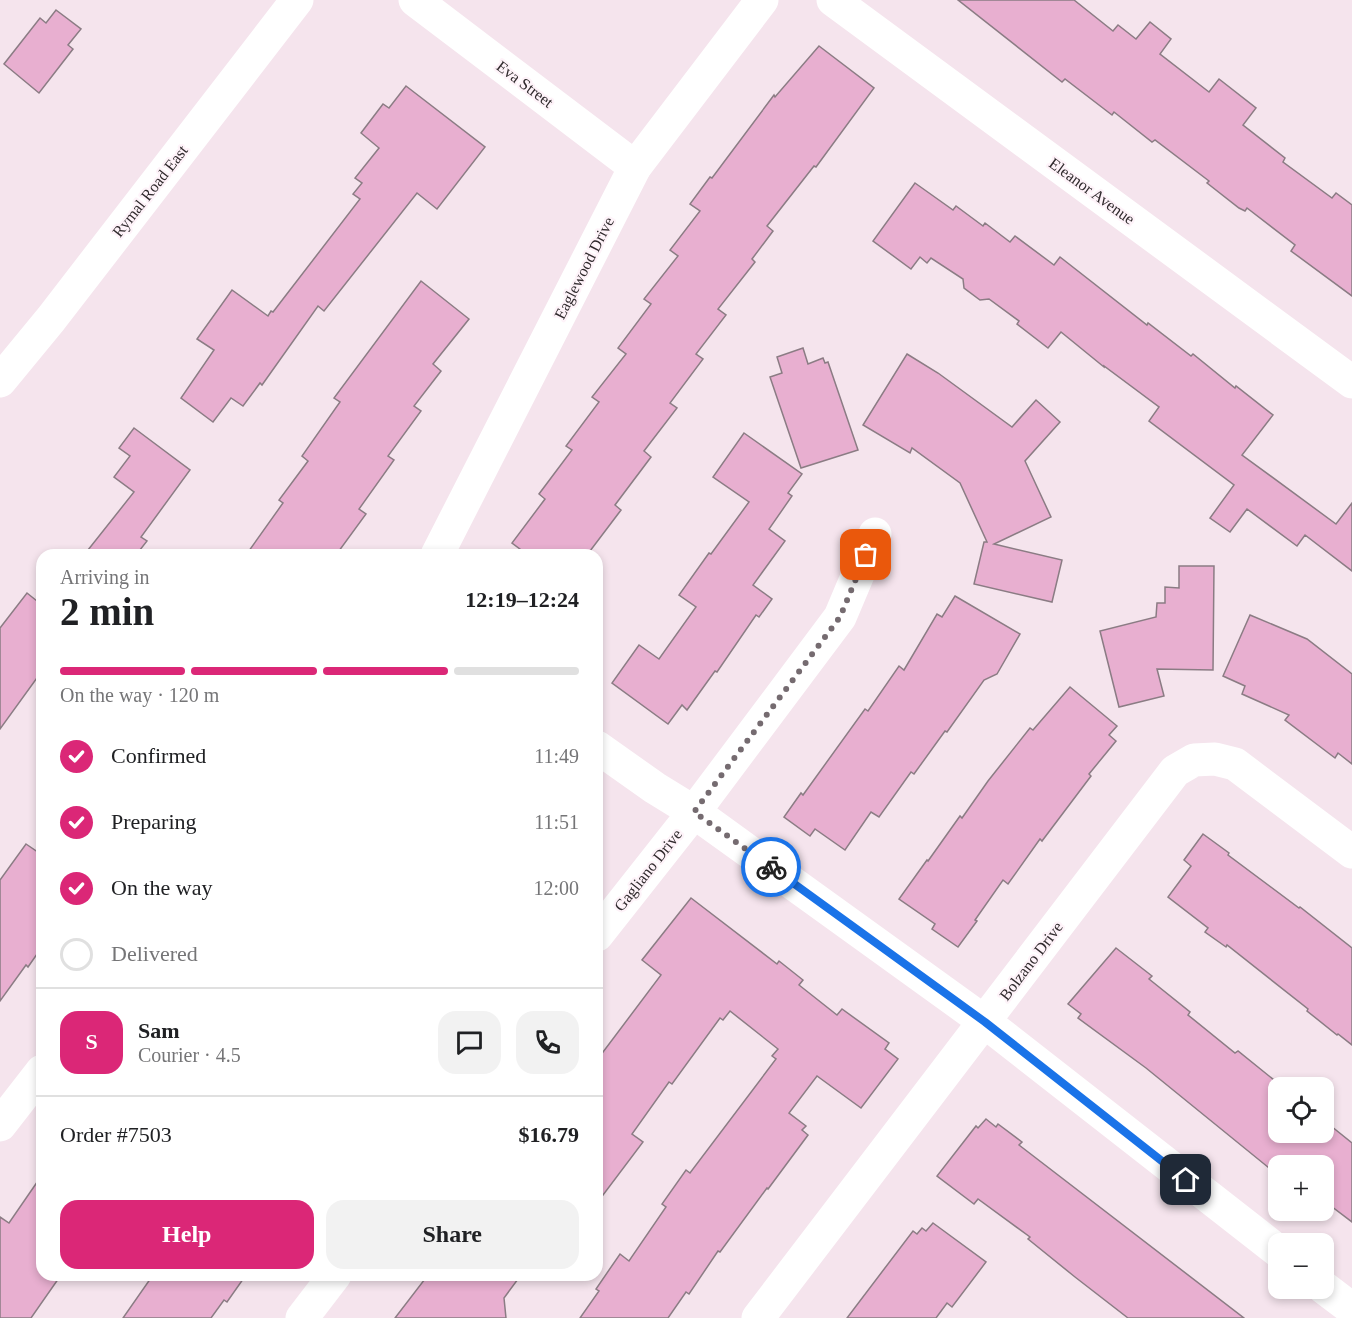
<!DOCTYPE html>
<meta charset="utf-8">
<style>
:root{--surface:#fff;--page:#f2f2f2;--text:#202124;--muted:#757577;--line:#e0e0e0;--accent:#db2777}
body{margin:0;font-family:Georgia,serif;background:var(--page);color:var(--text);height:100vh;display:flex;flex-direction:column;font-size:22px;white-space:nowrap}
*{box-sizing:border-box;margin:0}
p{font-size:20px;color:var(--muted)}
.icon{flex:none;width:33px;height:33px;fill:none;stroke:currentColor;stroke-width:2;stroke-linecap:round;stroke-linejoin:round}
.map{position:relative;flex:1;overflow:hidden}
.panel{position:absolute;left:36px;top:549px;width:567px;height:732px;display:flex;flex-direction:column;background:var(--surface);border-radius:18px;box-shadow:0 3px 9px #0003}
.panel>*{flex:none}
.fabs{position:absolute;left:1268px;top:1077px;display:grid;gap:12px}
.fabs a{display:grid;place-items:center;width:66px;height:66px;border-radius:12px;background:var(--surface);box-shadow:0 3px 9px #0003;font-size:30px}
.pin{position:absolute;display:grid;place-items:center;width:51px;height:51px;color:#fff;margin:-26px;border-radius:12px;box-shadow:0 3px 9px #0006}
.courier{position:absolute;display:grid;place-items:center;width:60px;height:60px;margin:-30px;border:4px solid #1a73e8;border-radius:50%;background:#fff;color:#222;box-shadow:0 2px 8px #0007}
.headline em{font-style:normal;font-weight:600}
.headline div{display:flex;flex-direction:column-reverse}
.headline{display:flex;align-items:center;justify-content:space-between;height:102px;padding:0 24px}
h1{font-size:39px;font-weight:600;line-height:45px}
.bar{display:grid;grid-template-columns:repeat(4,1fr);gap:9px 6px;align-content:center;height:72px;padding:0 24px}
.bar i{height:8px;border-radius:4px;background:var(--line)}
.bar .on{background:var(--accent)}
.bar p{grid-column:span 4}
.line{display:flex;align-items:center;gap:15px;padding:0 24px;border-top:2px solid var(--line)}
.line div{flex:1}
.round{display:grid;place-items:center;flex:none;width:63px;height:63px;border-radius:18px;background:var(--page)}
ol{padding:0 24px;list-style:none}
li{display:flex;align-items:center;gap:18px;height:66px}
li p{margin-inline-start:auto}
li .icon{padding:6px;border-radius:50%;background:var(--accent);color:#fff;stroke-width:4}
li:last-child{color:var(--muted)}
li i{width:33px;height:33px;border:3px solid var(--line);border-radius:50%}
.button{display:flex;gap:12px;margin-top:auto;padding:12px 24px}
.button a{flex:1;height:69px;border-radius:18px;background:var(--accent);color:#fff;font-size:24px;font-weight:600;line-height:69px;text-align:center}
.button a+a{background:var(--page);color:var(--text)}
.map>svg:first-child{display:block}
.building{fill:#e8afd0;stroke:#8b7c84;stroke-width:1.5}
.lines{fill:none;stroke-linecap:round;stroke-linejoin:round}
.street{stroke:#fff;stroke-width:33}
.secondary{stroke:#fff;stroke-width:33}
.done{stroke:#756b70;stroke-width:6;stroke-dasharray:0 10.8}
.route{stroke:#1a73e8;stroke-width:8}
.labels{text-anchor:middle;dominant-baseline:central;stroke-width:4.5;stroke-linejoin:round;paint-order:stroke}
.street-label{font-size:16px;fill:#302a2d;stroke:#fef3f9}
</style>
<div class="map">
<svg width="1352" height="1318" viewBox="0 0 1352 1318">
<rect width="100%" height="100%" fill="#f5e4ed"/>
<g class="building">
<polygon points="958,0 1074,0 1113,31 1118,25 1136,39 1150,22 1171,39 1160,54 1209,92 1219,79 1256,108 1243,125 1285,158 1283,162 1332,198 1336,193 1352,205 1352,296 1291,251 1295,245 1247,208 1245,211 1239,208 1207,183 1209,181 1155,140 1152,142 1114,112 1112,115 1065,79 1062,82"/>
<polygon points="56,10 81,29 68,45 73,49 39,93 4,64 40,18 46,23"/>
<polygon points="819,46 874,88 816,167 814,166 767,226 773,231 752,259 755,262 718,309 726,315 696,354 703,359 670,403 677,408 644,451 651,457 615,505 621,510 587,555 528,555 512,543 545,499 539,494 572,450 566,446 599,402 592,397 626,354 618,348 651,304 644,299 678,256 670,250 700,211 690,204 710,177 712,178 774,95 775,97"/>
<polygon points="406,86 485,147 437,209 417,193 324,311 318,306 262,385 260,383 243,406 231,398 213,422 181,398 214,350 197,339 232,290 268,316 271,311 273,312 360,199 353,194 362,183 355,178 379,148 361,133 383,104 389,108"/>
<polygon points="915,183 953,210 956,206 983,226 985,223 1010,242 1015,236 1054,265 1060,257 1147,325 1148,323 1191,356 1193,354 1235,388 1236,386 1273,415 1242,455 1336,524 1352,503 1352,571 1305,535 1297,546 1247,509 1230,532 1210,518 1234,485 1149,421 1159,407 1104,366 1104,367 1061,332 1048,348 1017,324 1019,321 989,299 980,300 964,288 963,279 931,258 927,263 920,257 911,269 873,241"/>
<polygon points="421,281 469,319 433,364 441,371 414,406 421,411 388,456 394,460 359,509 366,514 336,555 246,555 283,503 279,500 308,461 302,456 340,402 334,398"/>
<polygon points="803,348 808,364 823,358 825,363 828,362 858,450 801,468 770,377 782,373 777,357"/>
<polygon points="907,354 938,373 1012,427 1036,400 1060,422 1025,461 1051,517 994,544 1062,560 1052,602 974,584 984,542 987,542 960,483 912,448 910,453 863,425"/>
<polygon points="134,428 190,470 141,537 147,541 136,555 84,555 134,492 114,477 130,456 119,448"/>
<polygon points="744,433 802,474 788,493 792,496 769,529 785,541 753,585 772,599 759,617 756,615 717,672 715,671 687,710 682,705 668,724 612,683 639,645 659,659 696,607 679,595 709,553 711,554 749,502 713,477"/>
<polygon points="1179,566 1214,566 1213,670 1157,669 1164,696 1119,707 1100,631 1156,617 1157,603 1165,603 1165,587 1179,588"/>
<polygon points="27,593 42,605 42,671 0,729 0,628"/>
<polygon points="955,596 1020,634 997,674 984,680 947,732 945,731 914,774 911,772 879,817 871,812 845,850 815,829 810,836 784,817 801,793 803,795 865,709 868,711 899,666 904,670 937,614 942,617"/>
<polygon points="1250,615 1307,639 1352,674 1352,764 1338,753 1335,758 1285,720 1289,715 1242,694 1245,686 1223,676"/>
<polygon points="1070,687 1117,726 1109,735 1116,741 1089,774 1091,776 1042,841 1040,839 1008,884 1003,880 975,920 977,921 958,947 932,929 935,924 899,899 927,860 928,861 960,816 962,818 988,781 1030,728 1033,730"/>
<polygon points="1203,834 1229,853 1228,855 1299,908 1300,907 1352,948 1352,1045 1338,1034 1337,1035 1307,1011 1308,1009 1227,945 1226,947 1205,932 1208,928 1168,897 1191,866 1184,860"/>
<polygon points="26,844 42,855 42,947 28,967 26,965 0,1001 0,880"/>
<polygon points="691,898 777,964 779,961 803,980 799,985 837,1015 842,1009 889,1043 885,1049 898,1059 861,1108 817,1076 789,1113 806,1126 802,1130 808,1135 768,1189 767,1188 720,1252 718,1251 689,1294 686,1292 668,1318 580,1318 599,1291 596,1289 620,1254 629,1261 666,1207 662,1204 686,1170 690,1173 776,1059 772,1056 778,1049 730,1011 723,1020 720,1018 672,1084 669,1082 632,1134 643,1142 597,1203 597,1060 661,975 642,960"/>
<polygon points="1116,948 1152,976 1149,979 1190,1012 1188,1015 1235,1053 1238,1051 1284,1088 1278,1088 1278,1132 1323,1132 1323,1126 1326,1122 1352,1143 1352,1222 1323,1200 1323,1166 1278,1166 1274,1172 1146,1068 1078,1018 1081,1014 1068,1004"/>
<polygon points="986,1119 996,1127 998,1124 1022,1142 1019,1145 1244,1318 1128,1318 1075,1277 1028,1239 1030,1237 978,1199 974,1204 937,1176 976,1126 978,1128"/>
<polygon points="42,1175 42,1275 61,1275 31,1318 0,1318 0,1217 9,1223"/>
<polygon points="933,1223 986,1262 952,1307 947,1303 936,1318 847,1318 913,1231 917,1234 922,1228 926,1231"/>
<polygon points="153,1275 246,1275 227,1302 224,1300 211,1318 123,1318"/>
<polygon points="428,1275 521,1275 504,1298 506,1318 395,1318"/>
</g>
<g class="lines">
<g class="street">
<polyline points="415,0 635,167"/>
<polyline points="833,0 1352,382"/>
<polyline points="437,555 635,167 762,0"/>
<polyline points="597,747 655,788 694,812 985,1022 1278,1251"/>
<polyline points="597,935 694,812 840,617 875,534"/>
<polyline points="0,1125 42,1071"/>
<polyline points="1323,1287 1352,1309"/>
<polyline points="302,1318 335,1275"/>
<polyline points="758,1318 1175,771 1194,760 1215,759 1235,764 1352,852"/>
</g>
<polyline class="secondary" points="0,381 51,319 297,0"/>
</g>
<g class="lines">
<polyline class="done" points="771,867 694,812 840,617 866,555"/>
<polyline class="route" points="771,867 985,1022 1186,1180"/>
</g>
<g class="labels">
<g class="street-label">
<text transform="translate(525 84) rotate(37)">Eva Street</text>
<text transform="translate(150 191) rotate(-52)">Rymal Road East</text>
<text transform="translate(1092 191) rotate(36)">Eleanor Avenue</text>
<text transform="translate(584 268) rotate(-63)">Eaglewood Drive</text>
<text transform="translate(648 870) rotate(-52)">Gagliano Drive</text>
<text transform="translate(1031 961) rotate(-53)">Bolzano Drive</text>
</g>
</g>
</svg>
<div class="fabs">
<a><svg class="icon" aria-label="locate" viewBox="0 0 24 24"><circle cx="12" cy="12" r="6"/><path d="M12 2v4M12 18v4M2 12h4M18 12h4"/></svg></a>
<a>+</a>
<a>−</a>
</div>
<div class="pin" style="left:866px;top:555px;background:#ea580c"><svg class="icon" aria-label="bag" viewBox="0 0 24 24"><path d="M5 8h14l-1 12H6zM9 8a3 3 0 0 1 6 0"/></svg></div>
<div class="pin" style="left:1186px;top:1180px;background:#1f2937"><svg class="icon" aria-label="home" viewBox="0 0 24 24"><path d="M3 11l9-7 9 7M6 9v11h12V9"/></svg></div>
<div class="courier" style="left:771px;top:867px"><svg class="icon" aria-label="bike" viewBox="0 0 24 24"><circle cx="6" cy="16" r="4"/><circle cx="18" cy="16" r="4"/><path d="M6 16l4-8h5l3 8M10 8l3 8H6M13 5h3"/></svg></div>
<section class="panel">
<div class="headline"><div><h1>2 min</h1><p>Arriving in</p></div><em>12:19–12:24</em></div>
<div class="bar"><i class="on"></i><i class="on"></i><i class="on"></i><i></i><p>On the way · 120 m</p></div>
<ol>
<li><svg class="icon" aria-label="check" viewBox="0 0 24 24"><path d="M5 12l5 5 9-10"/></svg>Confirmed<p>11:49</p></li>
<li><svg class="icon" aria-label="check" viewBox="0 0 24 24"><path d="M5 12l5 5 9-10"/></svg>Preparing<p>11:51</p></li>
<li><svg class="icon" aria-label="check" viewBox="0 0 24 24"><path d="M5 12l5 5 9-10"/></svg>On the way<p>12:00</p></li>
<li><i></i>Delivered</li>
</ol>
<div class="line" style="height:108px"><b class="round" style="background:var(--accent);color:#fff">S</b><div><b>Sam</b><p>Courier · 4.5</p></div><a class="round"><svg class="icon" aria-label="chat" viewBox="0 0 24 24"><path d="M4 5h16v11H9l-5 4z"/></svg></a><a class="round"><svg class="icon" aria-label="phone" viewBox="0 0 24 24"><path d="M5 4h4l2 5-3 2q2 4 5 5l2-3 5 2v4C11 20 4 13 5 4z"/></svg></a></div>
<div class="line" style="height:78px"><div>Order #7503</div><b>$16.79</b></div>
<div class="button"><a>Help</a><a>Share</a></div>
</section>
</div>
